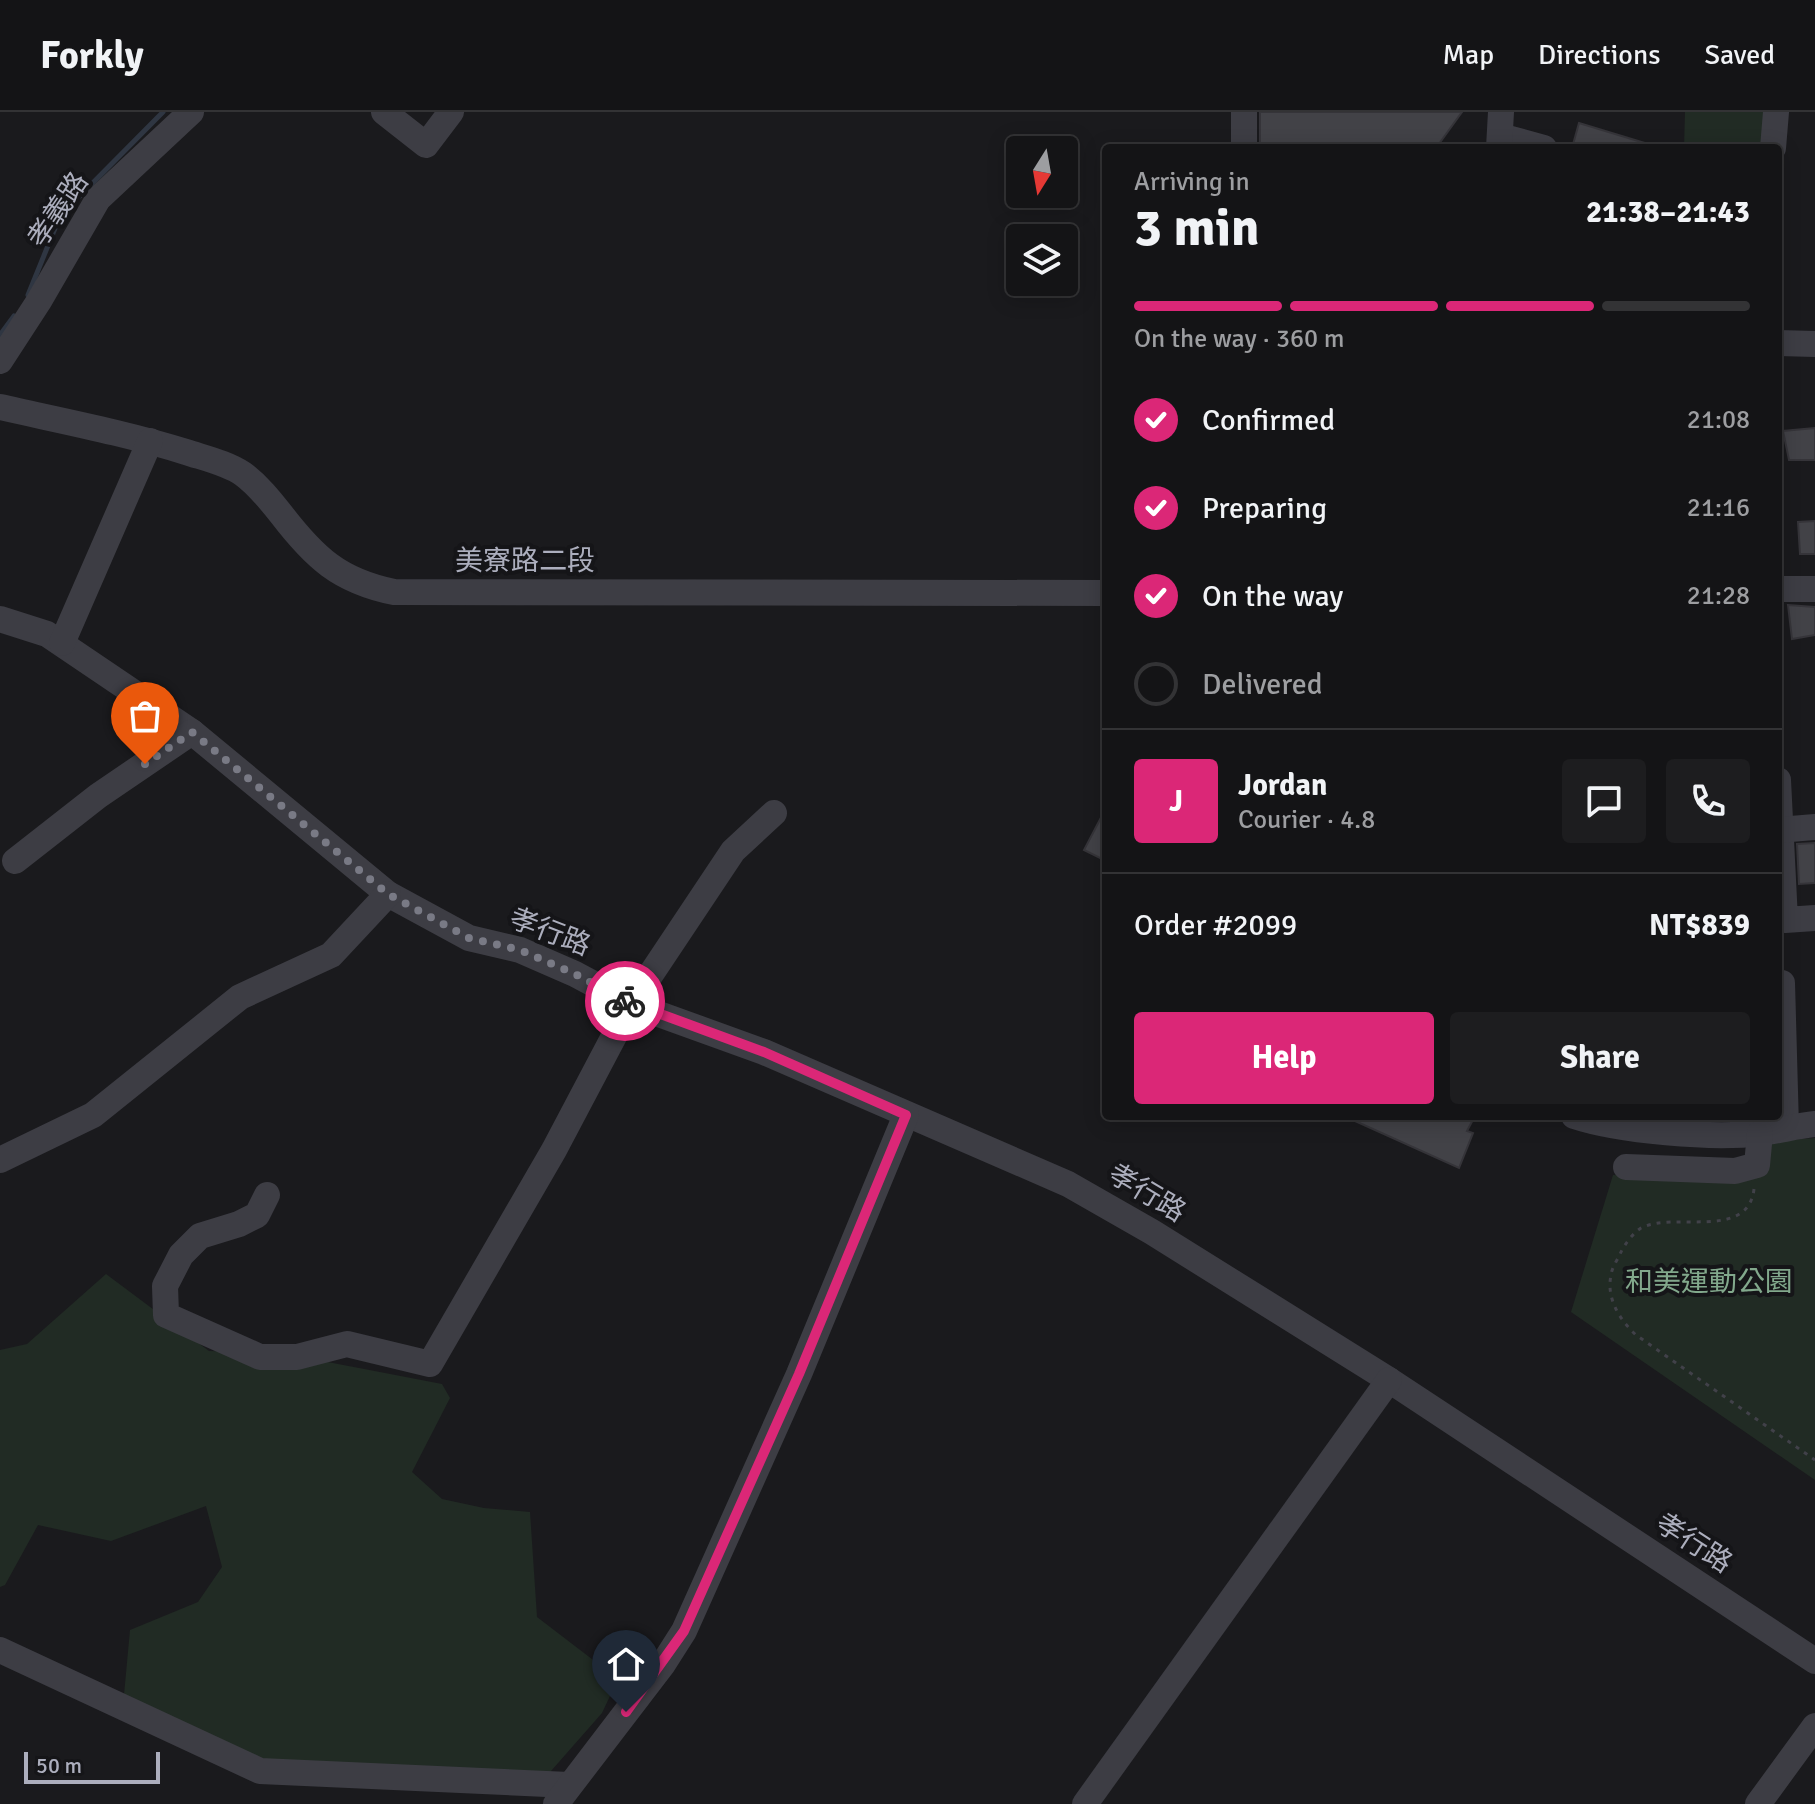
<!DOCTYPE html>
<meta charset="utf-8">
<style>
:root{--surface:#141416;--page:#1d1d1f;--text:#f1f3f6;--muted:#9d9ea1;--line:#333335;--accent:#db2777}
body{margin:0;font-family:Signika,"Noto Sans TC",sans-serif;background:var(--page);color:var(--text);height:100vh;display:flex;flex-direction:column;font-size:30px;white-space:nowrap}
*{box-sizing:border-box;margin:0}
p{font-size:26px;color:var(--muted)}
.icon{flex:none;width:44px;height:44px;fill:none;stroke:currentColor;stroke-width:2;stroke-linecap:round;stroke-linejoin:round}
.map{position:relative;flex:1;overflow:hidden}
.side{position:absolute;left:1102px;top:32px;width:680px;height:976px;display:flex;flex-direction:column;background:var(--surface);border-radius:8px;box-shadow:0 4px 20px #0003,0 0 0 2px var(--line)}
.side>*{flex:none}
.needle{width:52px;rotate:191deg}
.buttons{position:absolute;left:1006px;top:24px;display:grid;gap:16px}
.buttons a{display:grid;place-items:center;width:72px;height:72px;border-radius:8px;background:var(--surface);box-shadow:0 4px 20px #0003,0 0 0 2px var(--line);font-size:40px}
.scale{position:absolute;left:24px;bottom:20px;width:136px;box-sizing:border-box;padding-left:8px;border:4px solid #acaebd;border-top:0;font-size:22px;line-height:28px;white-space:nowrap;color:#acaebd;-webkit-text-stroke:6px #151518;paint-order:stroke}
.pin{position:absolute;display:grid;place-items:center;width:68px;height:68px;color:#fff;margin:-82px -34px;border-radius:50% 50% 50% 0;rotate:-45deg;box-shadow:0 0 8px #0007}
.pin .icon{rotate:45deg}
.courier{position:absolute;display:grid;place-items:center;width:80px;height:80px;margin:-40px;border:6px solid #db2777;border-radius:50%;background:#fff;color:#222;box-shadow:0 2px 10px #0007}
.summary em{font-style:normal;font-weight:700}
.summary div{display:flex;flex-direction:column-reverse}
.summary{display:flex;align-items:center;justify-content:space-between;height:136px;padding:0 32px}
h1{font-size:52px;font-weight:700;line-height:60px}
.bar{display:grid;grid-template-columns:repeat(4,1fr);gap:12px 8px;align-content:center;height:96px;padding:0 32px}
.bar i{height:10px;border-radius:6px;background:var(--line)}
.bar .selected{background:var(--accent)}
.bar p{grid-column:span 4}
.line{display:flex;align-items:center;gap:20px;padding:0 32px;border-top:2px solid var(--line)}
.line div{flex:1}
.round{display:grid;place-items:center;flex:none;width:84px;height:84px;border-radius:8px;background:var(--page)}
ol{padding:0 32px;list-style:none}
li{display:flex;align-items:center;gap:24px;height:88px}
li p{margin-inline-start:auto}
li .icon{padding:8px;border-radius:50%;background:var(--accent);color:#fff;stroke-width:4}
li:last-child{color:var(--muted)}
li i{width:44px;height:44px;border:4px solid var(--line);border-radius:50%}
.cta{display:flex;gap:16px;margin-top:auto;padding:16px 32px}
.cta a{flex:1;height:92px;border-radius:8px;background:var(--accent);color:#fff;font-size:32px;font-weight:700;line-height:92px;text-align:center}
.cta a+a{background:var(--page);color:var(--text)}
header{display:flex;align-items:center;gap:48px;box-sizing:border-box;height:112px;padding:0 40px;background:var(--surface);border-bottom:2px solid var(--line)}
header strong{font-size:38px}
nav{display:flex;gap:44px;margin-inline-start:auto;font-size:28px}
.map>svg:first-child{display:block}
.green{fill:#212b24}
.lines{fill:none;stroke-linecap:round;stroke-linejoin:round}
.stream{stroke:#2f3642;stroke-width:5}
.building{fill:#424247;stroke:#353439;stroke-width:2}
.path{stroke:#414149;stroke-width:3;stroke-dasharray:4 6;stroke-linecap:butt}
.minor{stroke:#3d3d44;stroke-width:26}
.done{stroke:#797a85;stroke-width:8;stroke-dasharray:0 14.4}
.route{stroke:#db2777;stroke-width:10}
.labels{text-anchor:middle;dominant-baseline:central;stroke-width:8;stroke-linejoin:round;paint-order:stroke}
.street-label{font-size:28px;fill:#acaebd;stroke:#151518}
.park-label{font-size:28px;fill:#82a88c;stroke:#151518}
</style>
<header>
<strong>Forkly</strong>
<nav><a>Map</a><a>Directions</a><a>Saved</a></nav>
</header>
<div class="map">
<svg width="1815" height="1692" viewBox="0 0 1815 1692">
<rect width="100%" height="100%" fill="#1a1a1d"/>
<g class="green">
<polygon points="1685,0 1768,0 1765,36 1684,36"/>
<polygon points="1815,1026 1815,1368 1571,1200 1613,1063 1742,1069 1773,1029"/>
<polygon points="106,1162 209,1239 281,1241 442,1272 450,1286 412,1360 442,1387 484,1396 530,1400 537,1505 618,1567 602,1601 544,1667 262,1654 124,1583 130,1518 198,1490 222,1455 206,1394 111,1429 38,1413 5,1473 0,1475 0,1238 27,1232"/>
</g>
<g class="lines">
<g class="stream">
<polyline points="28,183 60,104 163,0"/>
<polyline points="0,223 14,204"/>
</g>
</g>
<g class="building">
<polygon points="1260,0 1462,0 1436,36 1260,36"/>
<polygon points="1579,11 1648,32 1647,36 1572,36"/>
<polygon points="1815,316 1815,348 1789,348 1783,319"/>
<polygon points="1815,409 1815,442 1800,442 1798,410"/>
<polygon points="1788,493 1815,495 1815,523 1792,527"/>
<polygon points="1106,696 1106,749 1084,738"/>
<polygon points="1815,731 1815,771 1799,772 1797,732"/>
<polygon points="1344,1004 1475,1004 1467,1019 1473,1021 1459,1056"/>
</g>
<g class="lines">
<path class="path" d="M1754,1077C1748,1129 1674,1099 1641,1116C1633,1121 1625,1132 1621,1140C1618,1147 1612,1155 1611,1163C1606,1187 1620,1208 1636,1223L1815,1348"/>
<g class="minor">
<polyline points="384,0 426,33 451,0"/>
<polyline points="1244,0 1244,36"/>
<polyline points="1500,24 1544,36"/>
<polyline points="1499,36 1501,0"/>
<polyline points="1773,36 1776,0"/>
<polyline points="1778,231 1815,232"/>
<polyline points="0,249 39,189 98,87 191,0"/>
<path d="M0,295C62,309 125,321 186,340C204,346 227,351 243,362C258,373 270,388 281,402C314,445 339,469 394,480L1106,481"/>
<polyline points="1778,477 1815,477"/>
<polyline points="0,507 47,522 192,620"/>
<polyline points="62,531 150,329"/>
<polyline points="1778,668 1785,808 1815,806"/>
<polyline points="1778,718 1815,715"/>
<polyline points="15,749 98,684 192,620 388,782 469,826 520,838 575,862 631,892 764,940 1068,1072 1152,1120 1389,1268 1815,1549"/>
<polyline points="1782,871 1786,1015"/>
<path d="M1574,1004C1619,1019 1713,1027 1760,1021C1778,1019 1796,1014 1815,1012"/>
<polyline points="0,1048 93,1003 240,885 331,843 388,782"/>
<polyline points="1626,1055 1735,1059 1757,1053 1760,1021"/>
<polyline points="267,1083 257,1103 239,1112 200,1124 181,1143 165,1174 166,1203 260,1245 297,1245 347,1232 430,1252 554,1038 631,892 733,739 774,701"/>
<polyline points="0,1538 260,1659 569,1673"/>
<polyline points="556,1692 663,1552 684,1519 799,1262 906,1003"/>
<polyline points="1085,1692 1389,1268"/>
<polyline points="1758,1692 1815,1614"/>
</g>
</g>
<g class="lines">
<polyline class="done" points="145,652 192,620 388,782 469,826 520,838 575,862 625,889"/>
<polyline class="route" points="625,889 764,940 906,1003 799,1262 684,1519 626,1600"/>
</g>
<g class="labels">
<g class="street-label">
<text transform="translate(58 98) rotate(-56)">孝義路</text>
<text x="525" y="449">美寮路二段</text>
<text transform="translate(550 820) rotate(21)">孝行路</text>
<text transform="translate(1147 1081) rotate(31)">孝行路</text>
<text transform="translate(1694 1431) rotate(33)">孝行路</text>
</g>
<g class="park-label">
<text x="1709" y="1170">和美運動公園</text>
</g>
</g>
</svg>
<div class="buttons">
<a><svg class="needle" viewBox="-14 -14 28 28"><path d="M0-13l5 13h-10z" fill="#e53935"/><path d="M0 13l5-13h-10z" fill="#9d9ea1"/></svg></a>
<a><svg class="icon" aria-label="layers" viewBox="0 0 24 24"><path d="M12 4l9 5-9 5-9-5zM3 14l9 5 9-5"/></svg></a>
</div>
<div class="scale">50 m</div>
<div class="pin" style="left:145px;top:652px;background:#ea580c"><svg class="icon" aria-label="bag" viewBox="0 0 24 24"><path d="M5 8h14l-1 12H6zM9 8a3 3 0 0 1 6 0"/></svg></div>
<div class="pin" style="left:626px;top:1600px;background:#1f2937"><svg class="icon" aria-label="home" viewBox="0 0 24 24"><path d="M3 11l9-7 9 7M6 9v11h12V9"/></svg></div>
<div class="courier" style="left:625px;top:889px"><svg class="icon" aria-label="bike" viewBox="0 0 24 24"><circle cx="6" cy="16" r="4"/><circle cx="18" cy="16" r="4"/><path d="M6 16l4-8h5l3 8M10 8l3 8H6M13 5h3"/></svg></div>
<section class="side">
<div class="summary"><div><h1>3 min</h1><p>Arriving in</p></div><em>21:38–21:43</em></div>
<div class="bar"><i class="selected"></i><i class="selected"></i><i class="selected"></i><i></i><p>On the way · 360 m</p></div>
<ol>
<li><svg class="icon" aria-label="check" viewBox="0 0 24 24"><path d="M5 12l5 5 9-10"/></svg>Confirmed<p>21:08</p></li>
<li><svg class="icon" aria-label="check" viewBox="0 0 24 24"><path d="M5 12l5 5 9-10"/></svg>Preparing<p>21:16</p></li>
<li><svg class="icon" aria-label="check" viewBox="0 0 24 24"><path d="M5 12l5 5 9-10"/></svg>On the way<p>21:28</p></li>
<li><i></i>Delivered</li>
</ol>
<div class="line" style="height:144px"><b class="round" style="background:var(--accent);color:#fff">J</b><div><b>Jordan</b><p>Courier · 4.8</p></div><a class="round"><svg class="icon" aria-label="chat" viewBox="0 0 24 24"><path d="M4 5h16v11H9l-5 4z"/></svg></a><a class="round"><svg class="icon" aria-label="phone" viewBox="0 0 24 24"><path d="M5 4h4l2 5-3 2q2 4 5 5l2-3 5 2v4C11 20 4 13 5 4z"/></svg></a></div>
<div class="line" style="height:104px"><div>Order #2099</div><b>NT$839</b></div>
<div class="cta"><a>Help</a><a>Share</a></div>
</section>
</div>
